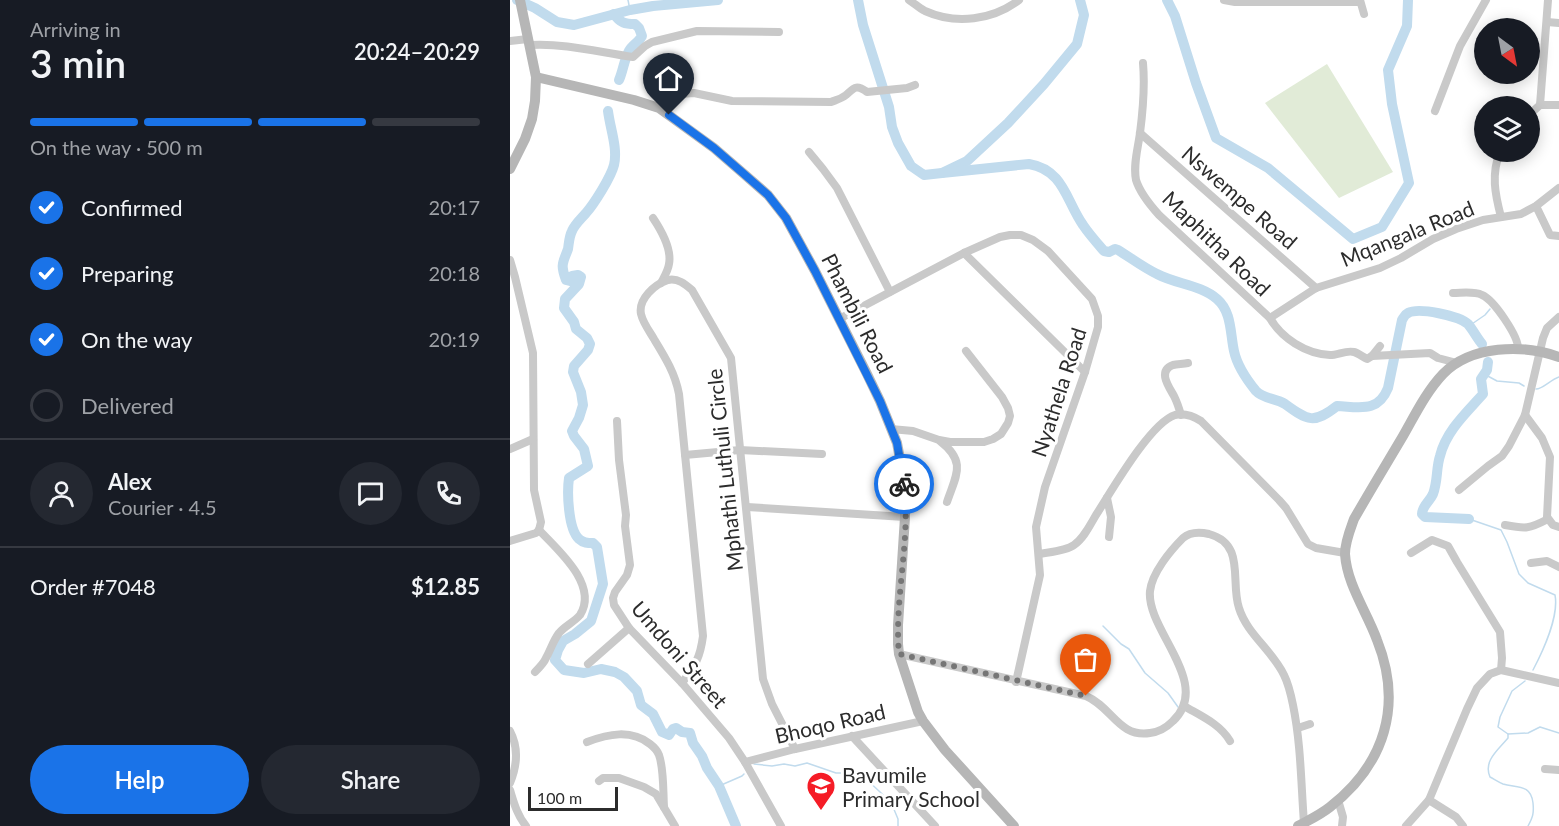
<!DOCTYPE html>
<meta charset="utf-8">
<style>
:root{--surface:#171b24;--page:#242831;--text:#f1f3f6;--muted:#9ea1a6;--line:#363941;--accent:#1a73e8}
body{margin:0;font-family:Lato,sans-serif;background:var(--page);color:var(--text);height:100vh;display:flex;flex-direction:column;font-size:22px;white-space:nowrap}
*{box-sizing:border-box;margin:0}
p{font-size:20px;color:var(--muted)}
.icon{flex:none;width:33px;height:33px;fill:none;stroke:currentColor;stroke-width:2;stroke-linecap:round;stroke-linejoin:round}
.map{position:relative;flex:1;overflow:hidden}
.sheet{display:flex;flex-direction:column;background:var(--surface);width:510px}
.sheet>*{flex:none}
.needle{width:39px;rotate:148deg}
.buttons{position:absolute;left:964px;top:18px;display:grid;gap:12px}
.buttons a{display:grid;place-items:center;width:66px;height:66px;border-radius:50%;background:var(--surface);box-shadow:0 3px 15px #0003;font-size:30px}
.scale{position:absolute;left:18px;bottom:15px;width:90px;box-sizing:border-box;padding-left:6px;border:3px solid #2c2c2c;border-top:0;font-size:16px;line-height:21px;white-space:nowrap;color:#2c2c2c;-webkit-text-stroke:4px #fff;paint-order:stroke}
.pin{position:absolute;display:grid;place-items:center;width:51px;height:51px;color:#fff;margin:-62px -26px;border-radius:50% 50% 50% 0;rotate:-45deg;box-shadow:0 0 6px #0007}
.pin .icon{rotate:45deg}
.courier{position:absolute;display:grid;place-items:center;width:60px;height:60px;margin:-30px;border:4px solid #1a73e8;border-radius:50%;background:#fff;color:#222;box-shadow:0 2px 8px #0007}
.head em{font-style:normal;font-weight:600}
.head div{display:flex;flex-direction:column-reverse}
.head{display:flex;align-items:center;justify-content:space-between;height:102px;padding:0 30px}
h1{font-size:39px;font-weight:600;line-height:45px}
.bar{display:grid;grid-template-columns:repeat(4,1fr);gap:9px 6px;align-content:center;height:72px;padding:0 30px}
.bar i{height:8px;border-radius:4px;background:var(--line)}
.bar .on{background:var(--accent)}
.bar p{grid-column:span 4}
.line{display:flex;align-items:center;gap:15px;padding:0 30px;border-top:2px solid var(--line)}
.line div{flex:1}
.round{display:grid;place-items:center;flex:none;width:63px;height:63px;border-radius:32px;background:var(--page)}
ol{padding:0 30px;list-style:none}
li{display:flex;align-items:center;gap:18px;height:66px}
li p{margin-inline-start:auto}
li .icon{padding:6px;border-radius:50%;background:var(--accent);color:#fff;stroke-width:4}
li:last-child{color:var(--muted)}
li i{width:33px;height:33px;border:3px solid var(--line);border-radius:50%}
.button{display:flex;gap:12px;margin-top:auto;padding:12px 30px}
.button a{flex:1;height:69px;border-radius:36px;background:var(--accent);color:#fff;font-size:24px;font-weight:600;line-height:69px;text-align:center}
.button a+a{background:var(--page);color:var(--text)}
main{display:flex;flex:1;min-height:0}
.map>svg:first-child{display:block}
.green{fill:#e1ebd7}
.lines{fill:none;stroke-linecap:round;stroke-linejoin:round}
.stream{stroke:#c1dbed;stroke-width:1.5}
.river{stroke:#c1dbed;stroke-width:10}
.street{stroke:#c9c9c9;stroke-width:8}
.secondary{stroke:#b6b6b6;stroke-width:10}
.done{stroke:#767676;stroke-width:6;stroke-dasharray:0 10.8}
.route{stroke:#1a73e8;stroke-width:8}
.labels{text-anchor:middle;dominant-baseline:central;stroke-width:6;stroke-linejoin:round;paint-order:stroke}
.street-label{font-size:21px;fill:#2c2c2c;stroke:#fff}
.poi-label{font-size:21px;fill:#2c2c2c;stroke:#fff;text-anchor:start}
</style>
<main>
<section class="sheet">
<div class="head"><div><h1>3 min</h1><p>Arriving in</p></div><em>20:24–20:29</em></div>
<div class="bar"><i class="on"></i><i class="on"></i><i class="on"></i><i></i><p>On the way · 500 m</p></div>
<ol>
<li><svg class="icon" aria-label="check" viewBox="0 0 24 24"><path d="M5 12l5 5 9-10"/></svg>Confirmed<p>20:17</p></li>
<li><svg class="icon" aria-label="check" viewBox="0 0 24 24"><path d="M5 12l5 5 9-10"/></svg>Preparing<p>20:18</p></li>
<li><svg class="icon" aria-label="check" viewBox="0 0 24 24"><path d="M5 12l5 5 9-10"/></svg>On the way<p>20:19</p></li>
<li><i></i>Delivered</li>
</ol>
<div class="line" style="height:108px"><a class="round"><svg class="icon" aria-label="person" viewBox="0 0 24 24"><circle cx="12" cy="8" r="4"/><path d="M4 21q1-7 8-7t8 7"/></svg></a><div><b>Alex</b><p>Courier · 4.5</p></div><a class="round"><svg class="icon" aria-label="chat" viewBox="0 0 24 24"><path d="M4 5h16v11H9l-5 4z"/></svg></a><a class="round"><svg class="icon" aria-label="phone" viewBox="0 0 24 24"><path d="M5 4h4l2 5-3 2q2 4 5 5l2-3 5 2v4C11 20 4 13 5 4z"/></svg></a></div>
<div class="line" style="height:78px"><div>Order #7048</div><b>$12.85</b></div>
<div class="button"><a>Help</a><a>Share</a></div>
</section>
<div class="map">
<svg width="1049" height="826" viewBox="0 0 1049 826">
<rect width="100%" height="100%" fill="#fff"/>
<polygon class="green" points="817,64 883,172 829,198 755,103"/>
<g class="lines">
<g class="stream">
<polyline points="118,0 120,10"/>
<polyline points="959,326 975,315 980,309"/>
<polyline points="974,374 987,381 1009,383 1014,386"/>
<path d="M1026,389C1033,389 1040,380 1049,377"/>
<path d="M959,519L991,530L997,542L1009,574L1018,583L1045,595C1049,616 1033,651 1023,670"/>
<polyline points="593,626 611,644 619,649 635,673 658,693 668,707"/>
<path d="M1015,681L1002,691L990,717L988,727L998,734V738C988,750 973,761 980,777C984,779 988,782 993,784C1007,788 1021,784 1023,803C1024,813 1023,817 1018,826"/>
<polyline points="998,734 1018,733 1030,727 1049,733"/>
<polyline points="244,764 262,766 274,764 285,766 297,763 326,773 340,773 355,778 384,805 383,807 388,819 388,826"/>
<polyline points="209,786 232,776 234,774"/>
</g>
<g class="river">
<polyline points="7,0 25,8 47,22 64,25 120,10 143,6 208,0"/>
<polyline points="348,0 353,25 379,107 382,127 388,143 401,166 414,175 432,173 457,161 498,123 534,84 567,44 574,15 570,0"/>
<polyline points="657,0 665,16 686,83 706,138 758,168 843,239 872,227 899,183 882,104 878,70 897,26 898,0"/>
<path d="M104,14C110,23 115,24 125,24L129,28L132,36C129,42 122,45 119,51C114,60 113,71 109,80"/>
<path d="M98,111C100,128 108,148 104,165C101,177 84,204 76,213C71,219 65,224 62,231C59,237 59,243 58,249C53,263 50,264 56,280L60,281L62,276L68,275L71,277L69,284L55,299L54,308L64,322L66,329L77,338L80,344L78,350L64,366L63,372L71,392L73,405L69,418L62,431L64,436L74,449L78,466L59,478C57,492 58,529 69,539C73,543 78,543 83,543L87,547L93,584L81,621L65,634L53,641L48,650L45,660L54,670L74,673L91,669L105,672L114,677L127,691L131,705L143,714L152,732L159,735L163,729L166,728L172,732L180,733L183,743L192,756L197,768L209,786L226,826"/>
<path d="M432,173L519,164C554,170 556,201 573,225C579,234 587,243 594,251L599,252L605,249L608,250C621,258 634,268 647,274C666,284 691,285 707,299C722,312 720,333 724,351C727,365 737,380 746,391C753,399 766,398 775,404C798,421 804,424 827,406C850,407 868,413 878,388L892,320C894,317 894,315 898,313C909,307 949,316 958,324C963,330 967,338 972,344"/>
<path d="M959,519L915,517L912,514C912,506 920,501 923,494C928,481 926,468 930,456C936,431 957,412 973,394L971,379L977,370L978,362"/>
</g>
<g class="street">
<path d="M399,0C404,3 409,8 415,11C446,25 483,20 509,0"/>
<polyline points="714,0 725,2 850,2"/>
<polyline points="850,0 854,14"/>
<polyline points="1037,22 1049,23"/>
<polyline points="0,41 18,39"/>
<path d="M20,45C55,43 88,52 123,57L135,46L142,42L187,31L269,32"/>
<path d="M633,63C635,86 633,110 630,133C628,148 623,165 626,180C630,193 640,205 649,215L760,318C771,338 796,354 820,355C828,355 836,350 844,352C848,353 853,357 857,359L862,356L870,346"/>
<polyline points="1030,105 1038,0"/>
<path d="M149,108L157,99L170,94L184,93L222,101L321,102C326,100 331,99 336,95C344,88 346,84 357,92L397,88L405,85"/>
<polyline points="925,111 950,46 976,0"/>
<polyline points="1020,114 1030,105 1049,105"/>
<polyline points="630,133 806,288"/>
<polyline points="299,152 313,169 327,188 380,292"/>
<path d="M990,152C981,174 985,194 991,217"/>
<polyline points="1026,206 1040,235 1049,236"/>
<path d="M143,218C151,230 162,249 159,264C158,271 154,277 151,283"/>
<polyline points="454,253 575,372"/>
<polyline points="0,260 5,277 23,353 24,490 31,522 29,530"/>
<path d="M943,293C952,293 964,291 972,295C984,300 1009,337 1008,349"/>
<polyline points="760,318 806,288 870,268 891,258 923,239 946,229 973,220 1011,214 1026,206 1049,188"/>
<polyline points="329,319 454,253 490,237 500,235 511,235 523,240 538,251 582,299 588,316 588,327 575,372 535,487 526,527 530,575 506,682"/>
<polyline points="862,356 920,353 928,358 947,363"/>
<path d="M671,415C669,408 667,402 664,396C659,387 647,371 663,365C667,364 673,364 678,363"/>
<polyline points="1015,415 1032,438 1040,457 1037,517 1043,525 1049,527"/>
<polyline points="107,421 109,460 116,515 115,526 120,565 117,575 105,592 103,598 104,605 119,628 172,683 219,738 235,762 271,826"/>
<polyline points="381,429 403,431 429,440 440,442 474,442 483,439 491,434 498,423 500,416 498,408 492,397 456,351"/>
<path d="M430,441C457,462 446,475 437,502"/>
<polyline points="0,449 23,439"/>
<polyline points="175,455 230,450 312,454"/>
<polyline points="949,490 978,466 992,456 999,446 1015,415 1033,338 1037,328 1049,317"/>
<polyline points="597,498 601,517 599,537"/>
<polyline points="237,507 395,517"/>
<path d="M995,525C1016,529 1019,529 1038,519"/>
<polyline points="0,541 26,533 29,530"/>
<polyline points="901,553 922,540 938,546 947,562 990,632 992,658 991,670"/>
<path d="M529,554C540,552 556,551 564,545C574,538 580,525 586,515C601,492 640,423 665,415C674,413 683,416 691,421L769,500L776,508L798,544L806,548L835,553"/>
<polyline points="1021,563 1037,561 1049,567"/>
<path d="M389,654L576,696C602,707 609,738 640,733C649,732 656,728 663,721C703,683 636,630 640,591C642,573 660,551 673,538C680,532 690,532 699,534C736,544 720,582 729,608C737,634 762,650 774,675C779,685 781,695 783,705C791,744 791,784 794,823"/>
<polyline points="78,664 119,628"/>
<path d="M25,672C29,668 34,663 36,658C41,649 43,641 49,633C55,626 64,622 70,615C89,585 48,550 29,530"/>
<path d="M172,683C185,665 190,659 193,636L169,394C165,373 155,357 144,339C140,332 133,323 131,314C128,299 145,284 158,280C168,278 175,284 182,290L221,358L253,679L262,704L285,749"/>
<path d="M674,706C691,716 710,724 720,741"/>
<polyline points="788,728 800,724"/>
<path d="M0,731C9,748 7,766 0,783"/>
<polyline points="342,736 425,826"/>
<path d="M77,742C98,734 121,729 140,744C144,747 147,750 149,755C154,769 153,791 154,807"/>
<polyline points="235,762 285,749 413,721"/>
<polyline points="1035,769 1049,770"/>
<polyline points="89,781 93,778 109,778 134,787 146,794 165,826"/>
<path d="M0,790C4,803 7,815 16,826"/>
<polyline points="828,800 833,817 832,826"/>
<polyline points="919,800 946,817 953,826"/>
<polyline points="896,826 919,800 957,709 967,688 980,674 991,670 1049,683"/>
</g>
<g class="secondary">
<polyline points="26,77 124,100 149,108 204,148 234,174 258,195 276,218 305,271 357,374 370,401 387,443 390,459 395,494 395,517 388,625 388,644 389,654 408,712 413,721 435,750 504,826"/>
<polyline points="0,169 15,139 22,119 25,101 26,77 10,0"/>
<path d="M788,826C799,820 810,815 820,807C875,764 893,705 867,640C857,612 837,585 835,554C835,542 840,530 844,519C860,491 877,463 893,436C905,415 916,392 933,374C961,345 1013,344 1049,357"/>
</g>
</g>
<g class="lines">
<path class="done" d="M394,484C401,541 384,598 389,654L576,696"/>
<polyline class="route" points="159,115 204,148 234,174 258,195 276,218 305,271 370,401 387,443 394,484"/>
</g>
<defs>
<g id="school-pin" transform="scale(1.5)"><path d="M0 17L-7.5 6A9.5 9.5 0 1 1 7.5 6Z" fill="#f51c26" stroke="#fff"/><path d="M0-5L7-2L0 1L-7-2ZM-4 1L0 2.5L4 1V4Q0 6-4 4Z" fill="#fff"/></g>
</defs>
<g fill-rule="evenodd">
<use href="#school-pin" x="311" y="786"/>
</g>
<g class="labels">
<g class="street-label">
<text transform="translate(730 197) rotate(41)">Nswempe Road</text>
<text transform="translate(897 233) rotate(-22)">Mqangala Road</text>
<text transform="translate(707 243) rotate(44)">Maphitha Road</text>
<text transform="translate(348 313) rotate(63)">Phambili Road</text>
<text transform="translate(548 392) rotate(-72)">Nyathela Road</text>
<text transform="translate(214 470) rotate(-96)">Mphathi Luthuli Circle</text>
<text transform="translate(170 654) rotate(49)">Umdoni Street</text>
<text transform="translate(320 723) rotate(-13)">Bhoqo Road</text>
</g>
<g class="poi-label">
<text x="332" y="774">Bavumile<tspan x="332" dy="24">Primary School</tspan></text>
</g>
</g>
</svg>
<div class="buttons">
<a><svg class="needle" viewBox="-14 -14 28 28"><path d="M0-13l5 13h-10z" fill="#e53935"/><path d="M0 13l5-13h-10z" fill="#9ea1a6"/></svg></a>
<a><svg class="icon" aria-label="layers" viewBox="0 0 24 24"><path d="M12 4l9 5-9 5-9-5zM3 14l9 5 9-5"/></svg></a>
</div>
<div class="scale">100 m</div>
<div class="pin" style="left:576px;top:696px;background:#ea580c"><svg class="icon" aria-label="bag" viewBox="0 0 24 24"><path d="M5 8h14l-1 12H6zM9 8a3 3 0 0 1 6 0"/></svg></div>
<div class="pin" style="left:159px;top:115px;background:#1f2937"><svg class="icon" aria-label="home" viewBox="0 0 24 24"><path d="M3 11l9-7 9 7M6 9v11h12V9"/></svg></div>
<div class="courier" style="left:394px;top:484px"><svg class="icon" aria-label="bike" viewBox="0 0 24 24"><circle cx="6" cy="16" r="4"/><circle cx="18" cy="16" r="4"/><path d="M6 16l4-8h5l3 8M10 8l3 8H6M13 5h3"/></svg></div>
</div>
</main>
